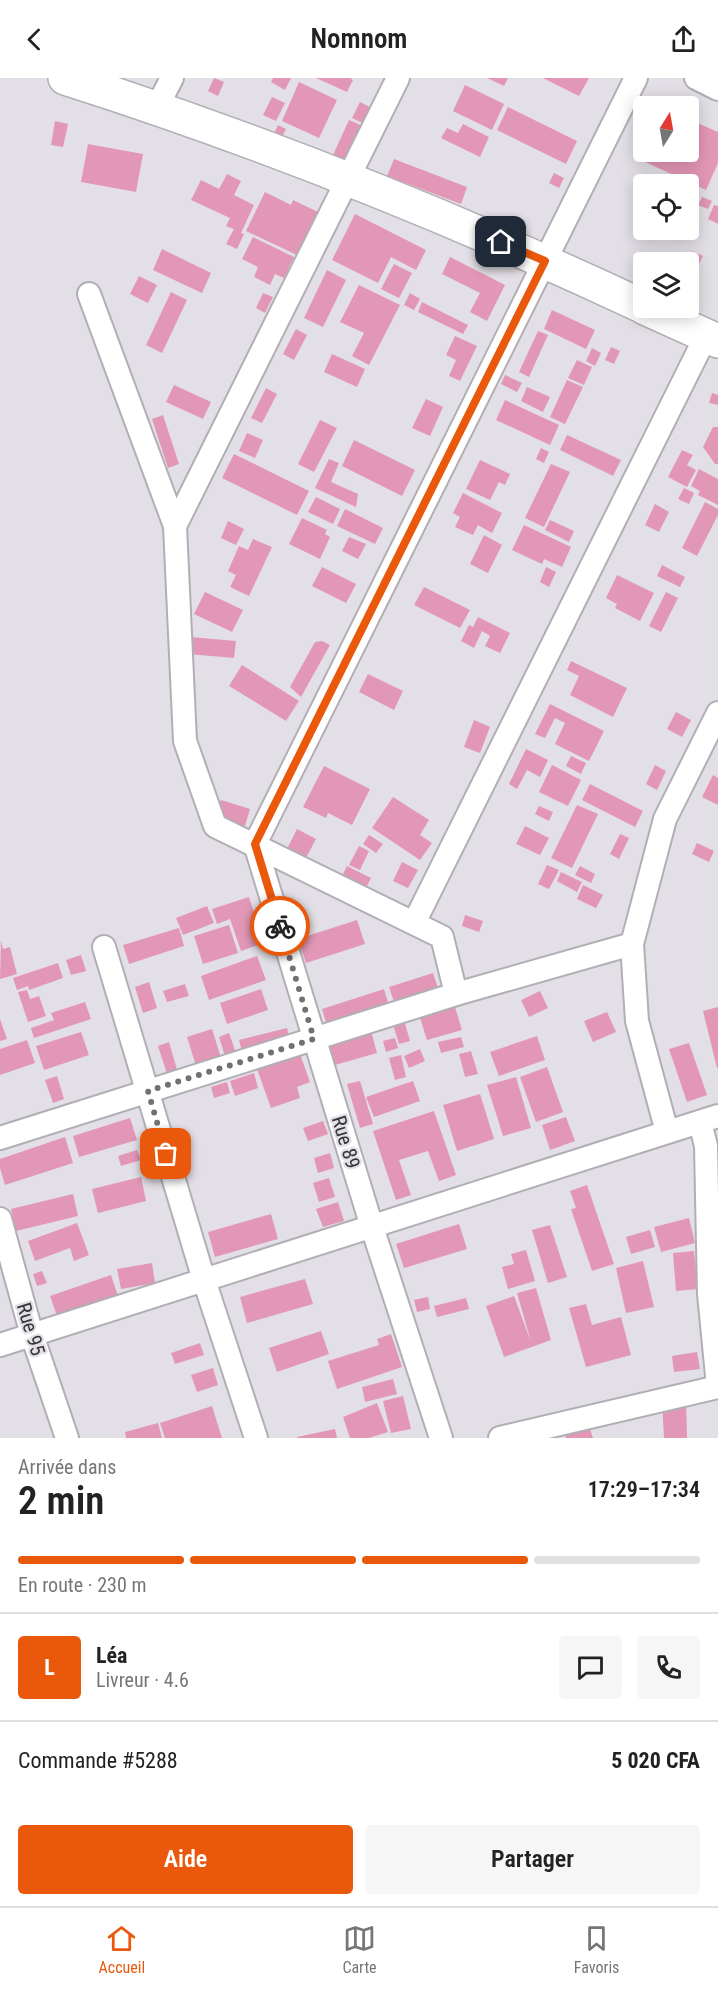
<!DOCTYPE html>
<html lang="fr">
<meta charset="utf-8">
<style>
:root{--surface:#fff;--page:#f6f6f6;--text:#222;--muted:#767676;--line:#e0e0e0;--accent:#ea580c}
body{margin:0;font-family:"Roboto Condensed",sans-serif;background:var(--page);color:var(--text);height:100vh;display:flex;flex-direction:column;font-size:22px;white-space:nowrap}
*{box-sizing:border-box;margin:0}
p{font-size:20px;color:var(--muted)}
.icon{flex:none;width:33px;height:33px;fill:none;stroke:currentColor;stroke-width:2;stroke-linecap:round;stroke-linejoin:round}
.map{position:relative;height:1360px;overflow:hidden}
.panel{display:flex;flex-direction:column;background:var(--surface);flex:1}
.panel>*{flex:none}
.needle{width:39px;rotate:11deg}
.controls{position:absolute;left:633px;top:18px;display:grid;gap:12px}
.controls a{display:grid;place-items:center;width:66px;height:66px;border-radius:6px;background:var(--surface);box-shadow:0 3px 15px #0003;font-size:30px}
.pin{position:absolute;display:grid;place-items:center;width:51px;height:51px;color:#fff;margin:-26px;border-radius:12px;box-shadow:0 3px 9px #0006}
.courier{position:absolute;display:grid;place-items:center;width:60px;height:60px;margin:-30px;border:4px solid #ea580c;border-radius:50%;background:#fff;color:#222;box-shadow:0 2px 8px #0007}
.summary em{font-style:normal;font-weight:600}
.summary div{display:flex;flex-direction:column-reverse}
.summary{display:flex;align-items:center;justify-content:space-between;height:102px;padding:0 18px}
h1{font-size:39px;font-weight:600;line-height:45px}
.bar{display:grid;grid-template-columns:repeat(4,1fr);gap:9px 6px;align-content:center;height:72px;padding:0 18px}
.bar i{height:8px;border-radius:4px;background:var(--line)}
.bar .active{background:var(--accent)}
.bar p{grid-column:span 4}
.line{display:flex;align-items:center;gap:15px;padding:0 18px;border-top:2px solid var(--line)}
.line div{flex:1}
.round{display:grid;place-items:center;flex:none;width:63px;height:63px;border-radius:6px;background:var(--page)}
.primary-button{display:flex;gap:12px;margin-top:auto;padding:12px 18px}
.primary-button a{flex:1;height:69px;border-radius:6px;background:var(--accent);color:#fff;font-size:24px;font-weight:600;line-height:69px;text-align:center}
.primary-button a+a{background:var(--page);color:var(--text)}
header{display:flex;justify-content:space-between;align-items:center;height:78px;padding:0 18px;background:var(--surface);font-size:27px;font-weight:600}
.tab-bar{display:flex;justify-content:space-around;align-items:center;height:84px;border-top:2px solid var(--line);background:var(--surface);font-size:16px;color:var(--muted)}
.tab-bar a{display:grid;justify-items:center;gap:3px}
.tab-bar .active{color:var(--accent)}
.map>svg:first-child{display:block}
.building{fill:#e397b6}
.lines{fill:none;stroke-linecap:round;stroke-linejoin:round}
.minor-casing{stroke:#b2aeb5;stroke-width:26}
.secondary-casing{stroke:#b2aeb5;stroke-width:36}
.minor{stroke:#fff;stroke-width:22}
.secondary{stroke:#fff;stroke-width:33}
.done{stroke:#737074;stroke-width:6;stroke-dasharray:0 10.8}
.route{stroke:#ea580c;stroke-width:8}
.labels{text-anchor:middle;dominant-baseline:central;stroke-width:4.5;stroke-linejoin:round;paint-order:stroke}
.street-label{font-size:20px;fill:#363537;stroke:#e3dfe6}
</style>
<header><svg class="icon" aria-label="back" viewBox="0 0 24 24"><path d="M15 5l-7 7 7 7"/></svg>Nomnom<svg class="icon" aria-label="share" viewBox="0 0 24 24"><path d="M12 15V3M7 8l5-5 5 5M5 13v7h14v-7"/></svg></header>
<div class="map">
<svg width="718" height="1360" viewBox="0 0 718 1360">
<rect width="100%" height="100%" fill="#e3dfe6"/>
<g class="building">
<polygon points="214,0 224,4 218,18 208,13"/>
<polygon points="273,0 291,0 285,12 271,4"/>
<polygon points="316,0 350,0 353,2 347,14"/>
<polygon points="487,0 508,0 504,8"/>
<polygon points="543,0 589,0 579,18"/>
<polygon points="299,4 337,22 319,60 282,43"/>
<polygon points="465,7 504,26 492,52 453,33"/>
<polygon points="272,19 285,25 276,43 263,37"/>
<polygon points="360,24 374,31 367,47 352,40"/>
<polygon points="508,29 577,63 566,86 497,52"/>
<polygon points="688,41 718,54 718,85 706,112 643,83 647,74 688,74"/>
<polygon points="349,42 367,50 351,85 333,77"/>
<polygon points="55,43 68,46 63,69 51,67"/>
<polygon points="463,46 489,59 480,79 441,60 447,50 458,55"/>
<polygon points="278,47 286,51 282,59 274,56"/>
<polygon points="88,66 143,76 136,114 81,104"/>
<polygon points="394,81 467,109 461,126 387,98"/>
<polygon points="554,95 564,100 559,110 549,105"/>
<polygon points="227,96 241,103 234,117 254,127 241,155 244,156 237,171 226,166 234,151 226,148 230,140 191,122 201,102 219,111"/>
<polygon points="265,114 291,127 293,122 318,134 297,177 246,153"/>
<polygon points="702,119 712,123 708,131 698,127"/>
<polygon points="714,127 718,128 718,146 708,141"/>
<polygon points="355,136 426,172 416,192 391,179 378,205 332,182"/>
<polygon points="253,159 294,179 284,200 275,196 270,207 254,199 258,189 242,181"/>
<polygon points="162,171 211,195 202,215 153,192"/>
<polygon points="692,173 703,178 697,190 687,184"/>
<polygon points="450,179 505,207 487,243 470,234 480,215 442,196"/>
<polygon points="394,186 412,195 399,220 381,211"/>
<polygon points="327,192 346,202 323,249 304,240"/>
<polygon points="139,198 157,207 148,225 130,216"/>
<polygon points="359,207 400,227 369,287 352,278 364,255 340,244"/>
<polygon points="171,214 187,222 162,275 146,267"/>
<polygon points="263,215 273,219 265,235 256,230"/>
<polygon points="410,215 420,221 414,232 404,227"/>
<polygon points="422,224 468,247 463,256 418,234"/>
<polygon points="552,232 595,252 586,271 544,251"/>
<polygon points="296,251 307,257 294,282 283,276"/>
<polygon points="538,253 548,257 529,299 519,294"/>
<polygon points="455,258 477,268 460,303 449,298 456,282 446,277"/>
<polygon points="611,269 620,273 614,286 605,282"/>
<polygon points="592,270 601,275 595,288 586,283"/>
<polygon points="332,276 365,291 357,309 324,294"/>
<polygon points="577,282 592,289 584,307 568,300"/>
<polygon points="505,297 522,305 517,314 501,306"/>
<polygon points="567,302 583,309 565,346 550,339"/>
<polygon points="174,307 211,324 203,341 166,324"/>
<polygon points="527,309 550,319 543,334 521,323"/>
<polygon points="266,310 277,316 262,345 251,340"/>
<polygon points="712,315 718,317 718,327 709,325"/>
<polygon points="426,321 443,329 430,358 412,350"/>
<polygon points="505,322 559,347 550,367 496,342"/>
<polygon points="163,337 179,386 168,390 152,341"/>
<polygon points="320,342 337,350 314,394 298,386"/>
<polygon points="713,349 718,349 718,386 715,386 703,369"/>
<polygon points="247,355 263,362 255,380 239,373"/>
<polygon points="567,357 621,382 613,398 560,372"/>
<polygon points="354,362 415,392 402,418 342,388"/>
<polygon points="541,370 549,374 544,385 536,381"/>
<polygon points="682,372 693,377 687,387 696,392 687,409 668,399"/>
<polygon points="234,376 309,413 297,437 222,400"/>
<polygon points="329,381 339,385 331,404 358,416 356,429 315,410"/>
<polygon points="480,382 510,396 505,407 499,404 490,422 466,411"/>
<polygon points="551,386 570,394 544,449 525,440"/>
<polygon points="699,391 718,401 718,427 698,417 700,413 691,408"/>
<polygon points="684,410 694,415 689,426 678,421"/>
<polygon points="463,415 502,435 492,455 478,447 473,457 455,449 460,439 453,435"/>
<polygon points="316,419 340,431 333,446 308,434"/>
<polygon points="705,424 718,431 718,437 697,478 682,470"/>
<polygon points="655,426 669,434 659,454 645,447"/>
<polygon points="345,431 383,450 375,466 337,448"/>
<polygon points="302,440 327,452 325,456 330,459 320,481 289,466"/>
<polygon points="550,442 574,453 569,464 545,452"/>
<polygon points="228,443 244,451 236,467 221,460"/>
<polygon points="524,447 571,469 562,489 544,481 542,486 512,472"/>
<polygon points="484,457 502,467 488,495 470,486"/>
<polygon points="349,459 366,466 358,481 342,473"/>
<polygon points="253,461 272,469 249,518 230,509 236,497 228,493 239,468 248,472"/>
<polygon points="662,487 685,499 680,509 657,498"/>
<polygon points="322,489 356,506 346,525 312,508"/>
<polygon points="546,489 556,494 549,509 540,504"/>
<polygon points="617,497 654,515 640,543 615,530 617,526 606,520"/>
<polygon points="424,509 470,532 460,550 414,527"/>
<polygon points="205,514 243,532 232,554 194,536"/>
<polygon points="666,514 678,520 661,554 649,548"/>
<polygon points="478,539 510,555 500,575 485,568 490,558 482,553 474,570 461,563 469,547 473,549"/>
<polygon points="191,559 236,563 234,580 189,576"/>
<polygon points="322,563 330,567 301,619 290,609 315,564"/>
<polygon points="571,583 627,610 613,639 570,617 579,598 567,592"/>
<polygon points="242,587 299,623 286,643 229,608"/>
<polygon points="368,596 403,613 394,632 359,614"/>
<polygon points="550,626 604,653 589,683 555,666 565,645 555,640 545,660 535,656"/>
<polygon points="676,634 691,642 682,659 667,651"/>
<polygon points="474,642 490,649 480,675 464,669"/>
<polygon points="526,671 548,682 540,699 527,692 517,711 509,706"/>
<polygon points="571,678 586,685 581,696 566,688"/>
<polygon points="552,687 581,702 568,728 539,714"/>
<polygon points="655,687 666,693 657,712 646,706"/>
<polygon points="324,688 370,711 352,747 328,735 326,740 303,729"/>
<polygon points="713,697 718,700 718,727 702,719"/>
<polygon points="590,706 643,733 635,749 582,722"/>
<polygon points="393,719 429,742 420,757 432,765 420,782 372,750"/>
<polygon points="221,722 250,731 244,751 215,743"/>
<polygon points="577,727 598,736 572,790 551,780"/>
<polygon points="539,728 553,734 549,743 535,736"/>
<polygon points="525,748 549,760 540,777 516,766"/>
<polygon points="297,751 316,761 306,780 287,771"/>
<polygon points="620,756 629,760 619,781 610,776"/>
<polygon points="369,757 383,766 376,775 363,766"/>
<polygon points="697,765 714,773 709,784 692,776"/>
<polygon points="359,768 369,773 360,792 349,787"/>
<polygon points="402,784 418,792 408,810 393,803"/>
<polygon points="547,787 559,792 549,811 538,806"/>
<polygon points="347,788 371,800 366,810 342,798"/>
<polygon points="580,788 595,796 591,805 575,797"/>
<polygon points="561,794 582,804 577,814 557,803"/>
<polygon points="583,807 603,817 596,830 577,821"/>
<polygon points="249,819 264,865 241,873 230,841 217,846 212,831"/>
<polygon points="207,828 214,845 183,857 176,840"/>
<polygon points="465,837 483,843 479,854 462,848"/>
<polygon points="357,842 365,866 306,885 298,861"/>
<polygon points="229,847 238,875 203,886 194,858"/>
<polygon points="179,850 184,868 129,886 123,867"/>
<polygon points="1,862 3,871 10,869 17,896 0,901"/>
<polygon points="81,877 86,893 71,897 66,882"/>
<polygon points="257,878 266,902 209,922 201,898"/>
<polygon points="58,885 63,900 29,912 28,908 17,912 13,900"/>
<polygon points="433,895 439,913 395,927 389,909"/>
<polygon points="149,904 157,930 143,935 135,909"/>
<polygon points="185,906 189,918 167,924 163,913"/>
<polygon points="261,911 268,932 227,946 220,925"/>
<polygon points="384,911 390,931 328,951 322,931"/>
<polygon points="27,912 30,921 39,918 46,938 28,944 18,914"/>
<polygon points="540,913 548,930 529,939 521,922"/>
<polygon points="85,924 91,941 34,960 31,950 54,942 51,935"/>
<polygon points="455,929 462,952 427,962 420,940"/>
<polygon points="718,929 718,990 717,990 703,933"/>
<polygon points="607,934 616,954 593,964 584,943"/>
<polygon points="0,941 7,961 0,963"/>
<polygon points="404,942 410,963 399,966 393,946"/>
<polygon points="287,950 291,965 243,977 239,962"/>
<polygon points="212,951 222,983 197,991 187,959"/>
<polygon points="371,953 377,975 335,987 329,966"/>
<polygon points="81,954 89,977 44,992 36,968"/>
<polygon points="229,955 237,978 226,981 219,959"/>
<polygon points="537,958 545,982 499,998 490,974"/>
<polygon points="461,959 464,969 441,975 438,964"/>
<polygon points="395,960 398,970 386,974 383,963"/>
<polygon points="27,962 35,985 0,997 0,971"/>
<polygon points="169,964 180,1002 170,1005 158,968"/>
<polygon points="689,965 707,1017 687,1024 669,971"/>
<polygon points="420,971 425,983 409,990 404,978"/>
<polygon points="471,973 478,996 465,999 459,976"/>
<polygon points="300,976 310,1004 297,1009 300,1020 271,1030 257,991"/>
<polygon points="401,977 406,999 395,1002 389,980"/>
<polygon points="547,989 563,1034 536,1044 520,999"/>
<polygon points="254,995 258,1010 235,1018 230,1003"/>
<polygon points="57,998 64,1021 53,1025 45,1002"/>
<polygon points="516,999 531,1050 503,1058 487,1007"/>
<polygon points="360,1003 373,1046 360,1050 347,1006"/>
<polygon points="413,1003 420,1023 374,1039 366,1019"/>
<polygon points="227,1004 230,1015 214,1020 211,1009"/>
<polygon points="480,1016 494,1061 457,1073 443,1027"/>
<polygon points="434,1033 456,1097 439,1103 428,1073 399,1082 411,1117 396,1122 373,1053"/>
<polygon points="566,1039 575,1063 550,1072 542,1047"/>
<polygon points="130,1040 137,1062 79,1079 73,1058"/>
<polygon points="323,1043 328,1056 308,1063 303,1050"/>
<polygon points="65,1059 73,1085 5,1107 0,1090 0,1081"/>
<polygon points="137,1072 141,1082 121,1088 118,1078"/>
<polygon points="330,1075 334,1090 318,1095 314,1080"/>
<polygon points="141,1099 146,1123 98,1135 92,1111"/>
<polygon points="329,1100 335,1119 319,1124 313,1105"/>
<polygon points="587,1107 614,1186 592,1193 571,1131 576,1130 570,1113"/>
<polygon points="73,1116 78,1138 16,1153 11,1131"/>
<polygon points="338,1124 344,1143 323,1149 316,1131"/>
<polygon points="271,1136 278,1161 215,1179 208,1154"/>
<polygon points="689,1140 695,1165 661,1174 654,1149"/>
<polygon points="77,1145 89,1177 74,1183 70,1170 35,1183 28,1163"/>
<polygon points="459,1146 467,1171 404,1190 396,1166"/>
<polygon points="550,1147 567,1199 548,1205 532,1152"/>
<polygon points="650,1152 655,1169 631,1176 626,1159"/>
<polygon points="526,1172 535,1203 508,1211 502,1189 514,1186 511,1176"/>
<polygon points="694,1173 698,1211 676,1213 673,1175"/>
<polygon points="643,1183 654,1229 626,1235 616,1190"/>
<polygon points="152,1185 155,1205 121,1211 117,1191"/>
<polygon points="42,1193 47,1205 37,1208 33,1196"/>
<polygon points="111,1197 118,1218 57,1238 50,1218"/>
<polygon points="305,1201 313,1226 247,1245 240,1219"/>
<polygon points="536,1210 551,1262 504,1279 486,1228 514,1218 531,1264 517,1215"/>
<polygon points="428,1219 430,1231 417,1234 414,1222"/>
<polygon points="466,1220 469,1231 437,1239 434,1228"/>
<polygon points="586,1226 592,1247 621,1239 631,1277 586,1289 569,1230"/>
<polygon points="321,1253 329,1276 277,1294 269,1270"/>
<polygon points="391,1256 402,1289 337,1311 328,1283 379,1267 377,1261"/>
<polygon points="200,1265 204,1277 175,1286 171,1275"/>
<polygon points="697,1274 700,1291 674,1294 672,1278"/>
<polygon points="213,1290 218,1307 197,1314 191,1297"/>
<polygon points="393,1301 397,1316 365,1324 362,1309"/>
<polygon points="403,1318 411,1351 391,1355 383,1323"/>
<polygon points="686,1322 687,1360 664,1360 662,1323"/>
<polygon points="377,1325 388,1354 369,1360 350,1360 343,1339"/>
<polygon points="212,1328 222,1360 165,1360 160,1345"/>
<polygon points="158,1345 162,1360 126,1360 125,1354"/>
<polygon points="589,1348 593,1360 566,1360 564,1354"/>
<polygon points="335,1351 337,1360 297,1360 297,1359"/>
</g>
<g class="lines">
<g class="minor-casing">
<g id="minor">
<polyline points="696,0 718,11"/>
<polyline points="157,29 172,0"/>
<polyline points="89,216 175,448 185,663 215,748 442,859 456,916"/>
<polyline points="175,448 398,0"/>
<polyline points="255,766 636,0"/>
<polyline points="255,766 372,1149 441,1360"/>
<polyline points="414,845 706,258"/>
<polyline points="104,869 204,1202 256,1360"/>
<polyline points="700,1044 706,1068 709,1216 718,1308"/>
<polyline points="667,1054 637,943 632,866 665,741 718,635"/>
<polyline points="0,1060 456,916 632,866"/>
<polyline points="0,1141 32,1257 67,1360"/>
<polyline points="0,1267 718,1038"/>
<polyline points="500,1360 718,1309"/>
</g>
</g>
<g class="secondary-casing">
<g id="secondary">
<path d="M65,0C263,63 456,141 644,229"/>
<polyline points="645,230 718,263"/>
</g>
</g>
<use href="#minor" class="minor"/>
<use href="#secondary" class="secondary"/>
</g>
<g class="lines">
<polyline class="done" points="166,1076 148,1013 314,961 280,848"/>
<polyline class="route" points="280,848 255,766 545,183 501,164"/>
</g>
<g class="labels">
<g class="street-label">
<text transform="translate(346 1064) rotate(73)">Rue 89</text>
<text transform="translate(31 1251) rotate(73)">Rue 95</text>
</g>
</g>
</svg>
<div class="controls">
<a><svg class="needle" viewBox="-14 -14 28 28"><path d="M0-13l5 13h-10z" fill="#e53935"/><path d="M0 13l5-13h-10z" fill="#767676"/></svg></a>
<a><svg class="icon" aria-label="locate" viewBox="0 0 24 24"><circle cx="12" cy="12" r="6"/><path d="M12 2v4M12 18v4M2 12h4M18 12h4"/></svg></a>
<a><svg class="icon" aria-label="layers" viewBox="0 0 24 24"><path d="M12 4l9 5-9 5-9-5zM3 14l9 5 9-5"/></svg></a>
</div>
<div class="pin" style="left:166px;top:1076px;background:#ea580c"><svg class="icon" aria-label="bag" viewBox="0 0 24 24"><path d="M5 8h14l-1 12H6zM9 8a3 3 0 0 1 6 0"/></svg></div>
<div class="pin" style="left:501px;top:164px;background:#1f2937"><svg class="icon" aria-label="home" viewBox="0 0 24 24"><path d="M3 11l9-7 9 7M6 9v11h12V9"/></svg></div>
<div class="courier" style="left:280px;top:848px"><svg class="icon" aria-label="bike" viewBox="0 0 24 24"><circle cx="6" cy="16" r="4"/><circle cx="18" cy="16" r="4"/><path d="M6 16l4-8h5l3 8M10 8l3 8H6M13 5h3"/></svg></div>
</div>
<section class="panel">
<div class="summary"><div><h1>2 min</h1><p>Arrivée dans</p></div><em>17:29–17:34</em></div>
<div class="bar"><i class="active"></i><i class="active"></i><i class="active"></i><i></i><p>En route · 230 m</p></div>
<div class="line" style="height:108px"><b class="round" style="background:var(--accent);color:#fff">L</b><div><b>Léa</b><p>Livreur · 4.6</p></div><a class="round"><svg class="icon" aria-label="chat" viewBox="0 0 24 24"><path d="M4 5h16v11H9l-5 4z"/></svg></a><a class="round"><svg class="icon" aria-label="phone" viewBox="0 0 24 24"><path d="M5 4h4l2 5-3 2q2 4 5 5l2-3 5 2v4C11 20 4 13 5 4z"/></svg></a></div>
<div class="line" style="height:78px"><div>Commande #5288</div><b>5 020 CFA</b></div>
<div class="primary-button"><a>Aide</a><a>Partager</a></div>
</section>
<nav class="tab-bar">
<a class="active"><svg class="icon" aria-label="home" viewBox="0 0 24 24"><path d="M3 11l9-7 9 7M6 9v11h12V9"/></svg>Accueil</a>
<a><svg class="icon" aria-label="map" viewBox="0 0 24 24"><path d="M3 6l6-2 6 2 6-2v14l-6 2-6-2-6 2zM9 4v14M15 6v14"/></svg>Carte</a>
<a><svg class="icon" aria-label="saved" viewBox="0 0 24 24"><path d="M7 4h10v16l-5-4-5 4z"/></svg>Favoris</a>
</nav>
